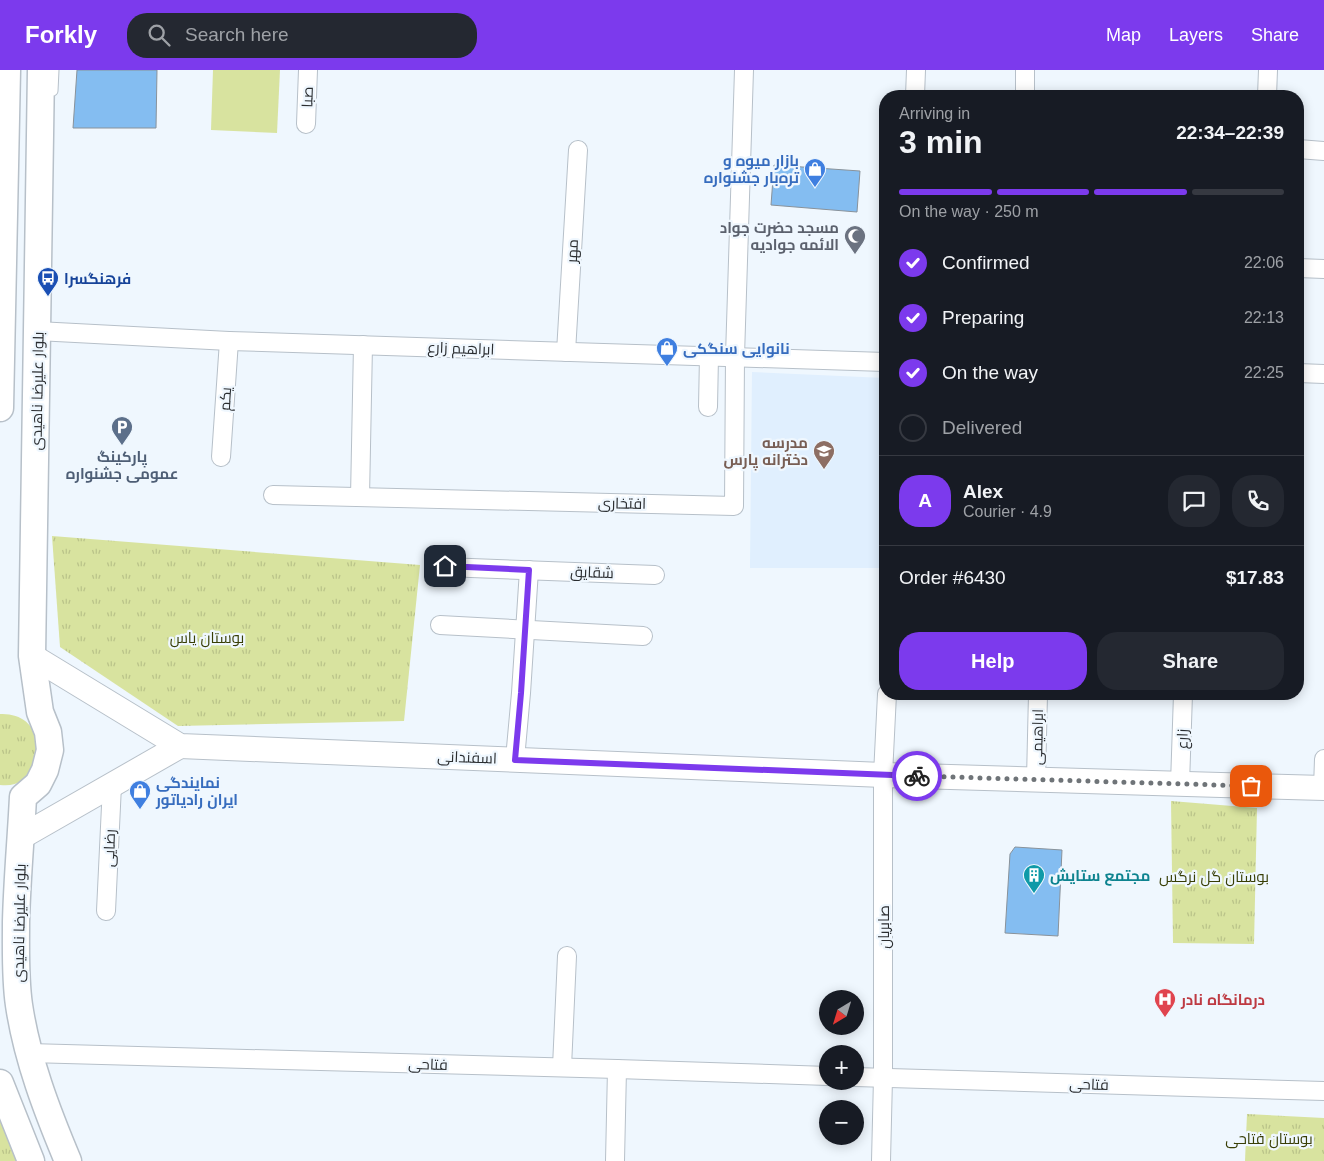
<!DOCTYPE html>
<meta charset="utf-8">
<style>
:root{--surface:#171b24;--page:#242831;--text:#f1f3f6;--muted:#9ea1a6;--line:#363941;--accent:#7c3aed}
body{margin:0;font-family:Helvetica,Cairo,sans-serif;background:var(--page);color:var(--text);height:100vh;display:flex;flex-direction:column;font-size:19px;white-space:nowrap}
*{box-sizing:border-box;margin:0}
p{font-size:16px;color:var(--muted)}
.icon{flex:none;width:28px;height:28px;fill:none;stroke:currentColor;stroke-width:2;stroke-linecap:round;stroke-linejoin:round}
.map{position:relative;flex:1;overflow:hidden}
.sheet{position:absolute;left:879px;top:20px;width:425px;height:610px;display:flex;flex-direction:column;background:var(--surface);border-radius:20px;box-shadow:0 2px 12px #0003}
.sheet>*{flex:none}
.needle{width:32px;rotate:218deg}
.controls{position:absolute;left:819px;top:920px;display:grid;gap:10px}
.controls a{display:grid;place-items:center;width:45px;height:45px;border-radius:50%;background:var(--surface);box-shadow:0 2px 12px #0003;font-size:25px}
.pin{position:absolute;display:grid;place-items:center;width:42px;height:42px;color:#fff;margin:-21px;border-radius:10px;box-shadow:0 2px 8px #0006}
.courier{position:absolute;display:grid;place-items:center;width:50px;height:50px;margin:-25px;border:4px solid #7c3aed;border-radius:50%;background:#fff;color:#222;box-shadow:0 1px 6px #0007}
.head em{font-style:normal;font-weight:700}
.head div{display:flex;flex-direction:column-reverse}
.head{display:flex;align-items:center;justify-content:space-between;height:85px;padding:0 20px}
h1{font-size:32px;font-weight:700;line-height:38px}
.bar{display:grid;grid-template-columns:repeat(4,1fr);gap:8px 5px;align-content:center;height:60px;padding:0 20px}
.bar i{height:6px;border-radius:4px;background:var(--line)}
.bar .current{background:var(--accent)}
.bar p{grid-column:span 4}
.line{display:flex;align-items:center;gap:12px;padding:0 20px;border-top:1px solid var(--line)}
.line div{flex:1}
.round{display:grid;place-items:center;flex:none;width:52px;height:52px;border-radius:20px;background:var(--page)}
ol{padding:0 20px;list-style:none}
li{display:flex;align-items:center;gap:15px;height:55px}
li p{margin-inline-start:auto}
li .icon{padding:5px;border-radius:50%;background:var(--accent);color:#fff;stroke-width:4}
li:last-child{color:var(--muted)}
li i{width:28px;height:28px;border:2px solid var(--line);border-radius:50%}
.primary-button{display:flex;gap:10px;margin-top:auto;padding:10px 20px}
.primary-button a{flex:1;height:58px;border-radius:20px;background:var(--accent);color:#fff;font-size:20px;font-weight:700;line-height:58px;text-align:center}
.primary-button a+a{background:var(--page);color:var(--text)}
header{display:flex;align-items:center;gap:30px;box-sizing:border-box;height:70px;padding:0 25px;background:var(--accent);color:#fff}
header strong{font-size:24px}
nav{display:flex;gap:28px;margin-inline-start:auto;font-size:18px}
.search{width:350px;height:45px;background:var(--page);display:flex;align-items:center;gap:12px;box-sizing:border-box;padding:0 18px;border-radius:20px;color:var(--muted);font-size:19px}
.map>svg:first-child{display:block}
.built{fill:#e0effe}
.grass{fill:url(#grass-tufts)}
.garden{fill:#d8e39f}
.building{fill:#84bdf1;stroke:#89929a}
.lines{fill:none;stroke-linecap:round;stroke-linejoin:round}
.lane-casing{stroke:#b7c0c9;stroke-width:11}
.street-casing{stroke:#b7c0c9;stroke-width:20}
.secondary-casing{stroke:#b7c0c9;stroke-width:26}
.primary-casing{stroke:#b7c0c9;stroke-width:29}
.lane{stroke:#fff;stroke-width:9}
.street{stroke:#fff;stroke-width:18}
.secondary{stroke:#fff;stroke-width:24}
.primary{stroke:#fff;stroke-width:26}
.done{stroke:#6f7478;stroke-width:5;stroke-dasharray:0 9}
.route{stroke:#7c3aed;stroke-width:6}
.labels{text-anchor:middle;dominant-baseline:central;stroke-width:4.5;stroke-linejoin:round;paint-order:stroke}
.street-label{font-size:15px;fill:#2a2d30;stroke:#eff7fe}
.shop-label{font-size:15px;font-weight:bold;fill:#366cbe;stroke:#eff7fe;text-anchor:start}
.worship-label{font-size:15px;font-weight:bold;fill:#5b616d;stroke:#eff7fe;text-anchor:end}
.transit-label{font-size:15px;font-weight:bold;fill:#164399;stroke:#eff7fe;text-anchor:start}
.education-label{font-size:15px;font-weight:bold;fill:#785e54;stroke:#eff7fe;text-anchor:end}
.service-label{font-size:15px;font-weight:bold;fill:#4e5e75;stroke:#eff7fe}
.park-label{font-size:15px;fill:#383e05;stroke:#eff7fe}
.culture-label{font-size:15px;font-weight:bold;fill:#0d838f;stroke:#eff7fe;text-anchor:start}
.health-label{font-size:15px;font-weight:bold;fill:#be3a42;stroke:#eff7fe;text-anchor:start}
</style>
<header>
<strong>Forkly</strong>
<div class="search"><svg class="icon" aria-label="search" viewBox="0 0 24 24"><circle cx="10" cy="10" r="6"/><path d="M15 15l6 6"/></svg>Search here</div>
<nav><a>Map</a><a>Layers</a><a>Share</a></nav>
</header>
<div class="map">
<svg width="1324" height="1091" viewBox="0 0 1324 1091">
<defs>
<pattern id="grass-tufts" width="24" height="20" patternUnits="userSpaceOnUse" patternTransform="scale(1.25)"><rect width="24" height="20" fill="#d8e39f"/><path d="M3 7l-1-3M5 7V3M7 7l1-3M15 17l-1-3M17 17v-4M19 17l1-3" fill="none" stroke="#bac389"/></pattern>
</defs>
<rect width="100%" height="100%" fill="#eff7fe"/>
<polygon class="built" points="752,302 885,308 885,462 884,498 750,498"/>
<g class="grass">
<polygon points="52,466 420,495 404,651 178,656 60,577"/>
<path d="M0,644C20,643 35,654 38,674C38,677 39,682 39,685C39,689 36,692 34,696C26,710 17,717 0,715Z"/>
<polygon points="1171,731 1257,738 1254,874 1173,873"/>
<polygon points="0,1042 20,1091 0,1091"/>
<polygon points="1247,1044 1324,1048 1324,1091 1245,1091"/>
</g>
<polygon class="garden" points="213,0 280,0 277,63 211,60"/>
<g class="building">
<polygon points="77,0 157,0 156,58 73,58"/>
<polygon points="774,95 860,101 857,142 771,135"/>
<polygon points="1015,777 1062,780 1058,866 1005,863 1010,784"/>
</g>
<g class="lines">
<g class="lane-casing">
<polyline id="lane" points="53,21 54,0"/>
</g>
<g class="street-casing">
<g id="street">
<polyline points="915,26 916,0"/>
<polyline points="1025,26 1025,0"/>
<polyline points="1267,26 1268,0"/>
<polyline points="306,54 308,0"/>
<polyline points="1298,79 1324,81"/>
<polyline points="1298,198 1324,199"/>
<polyline points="37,261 229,271 885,292"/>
<polyline points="566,282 578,80"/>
<polyline points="1298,303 1324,304"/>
<polyline points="708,337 709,286"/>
<polyline points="221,387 229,271"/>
<polyline points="273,425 734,436 735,286 744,0"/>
<polyline points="360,427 363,275"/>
<polyline points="445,497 655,505"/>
<polyline points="440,555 643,566"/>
<polyline points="515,689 521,623 529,500"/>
<polyline points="1036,709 1038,624"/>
<polyline points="1180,714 1183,624"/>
<polyline points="1323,718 1324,689"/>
<polyline points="106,841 112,715"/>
<polyline points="29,983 617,999 828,1006"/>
<polyline points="562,997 567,886"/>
<polyline points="855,1007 1324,1021"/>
<polyline points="615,1091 617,999"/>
<polyline points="881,1091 883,1008 883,705 887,624"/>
</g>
</g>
<g class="secondary-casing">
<g id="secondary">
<polyline points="32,586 180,676 883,705 1324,718"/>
<polyline points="21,767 180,676"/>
</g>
</g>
<g class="primary-casing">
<g id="primary">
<path d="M41,0L32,586L40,642L48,662L50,680L45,700L38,714L23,727C21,768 17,810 16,852C16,880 15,908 19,935C27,989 47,1041 68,1091"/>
<polyline points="0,338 7,0"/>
<polyline points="0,1013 31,1091"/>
</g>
</g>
<use href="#lane" class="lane"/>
<use href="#street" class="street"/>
<use href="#secondary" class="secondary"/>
<use href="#primary" class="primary"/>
</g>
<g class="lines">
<polyline class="done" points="917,706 1251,716"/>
<polyline class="route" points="445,496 529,500 521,623 515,690 917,706"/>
</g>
<defs>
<g id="shop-pin" transform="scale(1.125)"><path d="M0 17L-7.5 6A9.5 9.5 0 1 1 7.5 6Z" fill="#3f7fe0" stroke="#eff7fe"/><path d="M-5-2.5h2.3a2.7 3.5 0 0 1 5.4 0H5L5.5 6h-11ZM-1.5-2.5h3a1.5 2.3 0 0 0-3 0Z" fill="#fff"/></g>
<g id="mosque-pin" transform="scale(1.125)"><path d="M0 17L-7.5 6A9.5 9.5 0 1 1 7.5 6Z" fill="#6b7280" stroke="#eff7fe"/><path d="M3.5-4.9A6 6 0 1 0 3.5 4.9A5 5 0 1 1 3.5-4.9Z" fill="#fff"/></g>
<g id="bus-pin" transform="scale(1.125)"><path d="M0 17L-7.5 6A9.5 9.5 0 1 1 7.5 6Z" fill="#1a4fb4" stroke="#eff7fe"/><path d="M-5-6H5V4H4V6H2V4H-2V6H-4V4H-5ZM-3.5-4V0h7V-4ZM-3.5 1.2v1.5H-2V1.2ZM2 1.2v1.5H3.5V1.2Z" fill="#fff"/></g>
<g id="parking-pin" transform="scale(1.125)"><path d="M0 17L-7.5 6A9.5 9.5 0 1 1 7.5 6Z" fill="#5c6f8a" stroke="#eff7fe"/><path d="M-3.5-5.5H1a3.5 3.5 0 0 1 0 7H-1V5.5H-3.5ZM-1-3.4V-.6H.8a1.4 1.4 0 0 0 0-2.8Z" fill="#fff"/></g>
<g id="school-pin" transform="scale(1.125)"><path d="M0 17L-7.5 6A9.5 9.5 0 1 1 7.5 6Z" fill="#8d6e63" stroke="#eff7fe"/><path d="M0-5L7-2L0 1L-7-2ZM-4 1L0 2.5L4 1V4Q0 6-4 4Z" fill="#fff"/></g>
<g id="building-pin" transform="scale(1.125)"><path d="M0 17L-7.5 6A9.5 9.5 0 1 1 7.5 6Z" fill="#0f9aa8" stroke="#eff7fe"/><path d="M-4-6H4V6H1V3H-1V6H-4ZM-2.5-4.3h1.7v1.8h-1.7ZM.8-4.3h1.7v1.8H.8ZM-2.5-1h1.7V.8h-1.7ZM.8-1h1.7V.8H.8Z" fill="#fff"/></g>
<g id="hospital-pin" transform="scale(1.125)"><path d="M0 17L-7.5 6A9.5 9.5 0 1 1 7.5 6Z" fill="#e0444e" stroke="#eff7fe"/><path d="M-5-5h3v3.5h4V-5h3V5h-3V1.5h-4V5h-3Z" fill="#fff"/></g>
</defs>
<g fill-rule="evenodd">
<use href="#shop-pin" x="815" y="99"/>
<use href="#mosque-pin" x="855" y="166"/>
<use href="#bus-pin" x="48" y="208"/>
<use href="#shop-pin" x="667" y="278"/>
<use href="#parking-pin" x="122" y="357"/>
<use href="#school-pin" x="824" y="381"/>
<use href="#shop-pin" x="140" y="721"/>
<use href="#building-pin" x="1034" y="805"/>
<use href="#hospital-pin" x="1165" y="929"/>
</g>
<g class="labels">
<g class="street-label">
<text transform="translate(307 27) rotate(-88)">صبا</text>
<text transform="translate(572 181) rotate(-87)">مهر</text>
<text transform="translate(461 278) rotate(2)">ابراهیم زارع</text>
<text transform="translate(37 321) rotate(-89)">بلوار علیرضا ناهیدی</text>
<text transform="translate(225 329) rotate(-86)">یکم</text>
<text transform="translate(622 433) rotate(1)">افتخاری</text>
<text transform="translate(592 502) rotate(2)">شقایق</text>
<text transform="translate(1037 667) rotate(-89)">ابراهیمی</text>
<text transform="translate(1182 669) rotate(-88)">زارع</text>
<text transform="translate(467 687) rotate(2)">اسفندانی</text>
<text transform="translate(109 778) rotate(-88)">رضایی</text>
<text transform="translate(19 853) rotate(-89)">بلوار علیرضا ناهیدی</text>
<text transform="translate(883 857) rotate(-90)">صابریان</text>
<text transform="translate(428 994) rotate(2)">فتاحی</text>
<text transform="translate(1089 1014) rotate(2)">فتاحی</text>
</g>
<g class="shop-label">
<text x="799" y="90" text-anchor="end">بازار میوه و<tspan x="799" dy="17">تره‌بار جشنواره</tspan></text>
<text x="683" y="278">نانوایی سنگکی</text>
<text x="156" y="712">نمایندگی<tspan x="156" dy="17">ایران رادیاتور</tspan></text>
</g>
<g class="worship-label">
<text x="839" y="157">مسجد حضرت جواد<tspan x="839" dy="17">الائمه جوادیه</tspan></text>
</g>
<g class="transit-label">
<text x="64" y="208">فرهنگسرا</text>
</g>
<g class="education-label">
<text x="808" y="372">مدرسه<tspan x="808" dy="17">دخترانه پارس</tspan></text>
</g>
<g class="service-label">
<text x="122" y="386">پارکینگ<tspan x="122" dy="17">عمومی جشنواره</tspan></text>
</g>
<g class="park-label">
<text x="207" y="567">بوستان یاس</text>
<text x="1214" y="806">بوستان گل نرگس</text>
<text x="1269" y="1068">بوستان فتاحی</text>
</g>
<g class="culture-label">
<text x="1050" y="805">مجتمع ستایش</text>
</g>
<g class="health-label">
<text x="1181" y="929">درمانگاه نادر</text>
</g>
</g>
</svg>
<div class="controls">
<a><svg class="needle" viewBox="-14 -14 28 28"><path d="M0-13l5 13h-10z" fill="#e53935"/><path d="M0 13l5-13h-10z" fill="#9ea1a6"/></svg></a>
<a>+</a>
<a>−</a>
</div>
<div class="pin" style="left:1251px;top:716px;background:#ea580c"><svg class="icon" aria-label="bag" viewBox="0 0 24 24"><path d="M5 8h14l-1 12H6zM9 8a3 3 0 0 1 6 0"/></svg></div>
<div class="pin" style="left:445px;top:496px;background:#1f2937"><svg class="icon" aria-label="home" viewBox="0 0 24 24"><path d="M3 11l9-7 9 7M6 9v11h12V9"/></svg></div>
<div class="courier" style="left:917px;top:706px"><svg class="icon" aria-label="bike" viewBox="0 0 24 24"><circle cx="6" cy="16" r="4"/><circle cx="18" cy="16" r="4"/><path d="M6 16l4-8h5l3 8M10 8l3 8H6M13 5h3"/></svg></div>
<section class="sheet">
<div class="head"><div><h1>3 min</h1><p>Arriving in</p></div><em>22:34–22:39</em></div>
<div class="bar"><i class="current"></i><i class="current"></i><i class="current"></i><i></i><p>On the way · 250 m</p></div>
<ol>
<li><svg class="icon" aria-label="check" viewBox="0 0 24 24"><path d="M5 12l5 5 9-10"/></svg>Confirmed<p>22:06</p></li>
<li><svg class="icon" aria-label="check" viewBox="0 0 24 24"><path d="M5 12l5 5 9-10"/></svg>Preparing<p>22:13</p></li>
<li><svg class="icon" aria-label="check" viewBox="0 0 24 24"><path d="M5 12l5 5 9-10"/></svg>On the way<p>22:25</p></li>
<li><i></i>Delivered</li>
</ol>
<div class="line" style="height:90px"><b class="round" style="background:var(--accent);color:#fff">A</b><div><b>Alex</b><p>Courier · 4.9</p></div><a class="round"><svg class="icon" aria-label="chat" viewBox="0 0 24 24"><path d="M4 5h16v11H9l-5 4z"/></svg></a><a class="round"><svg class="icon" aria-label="phone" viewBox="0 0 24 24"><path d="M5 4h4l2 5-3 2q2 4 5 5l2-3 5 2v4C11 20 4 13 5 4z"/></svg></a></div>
<div class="line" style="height:65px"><div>Order #6430</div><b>$17.83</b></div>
<div class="primary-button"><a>Help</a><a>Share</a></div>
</section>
</div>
